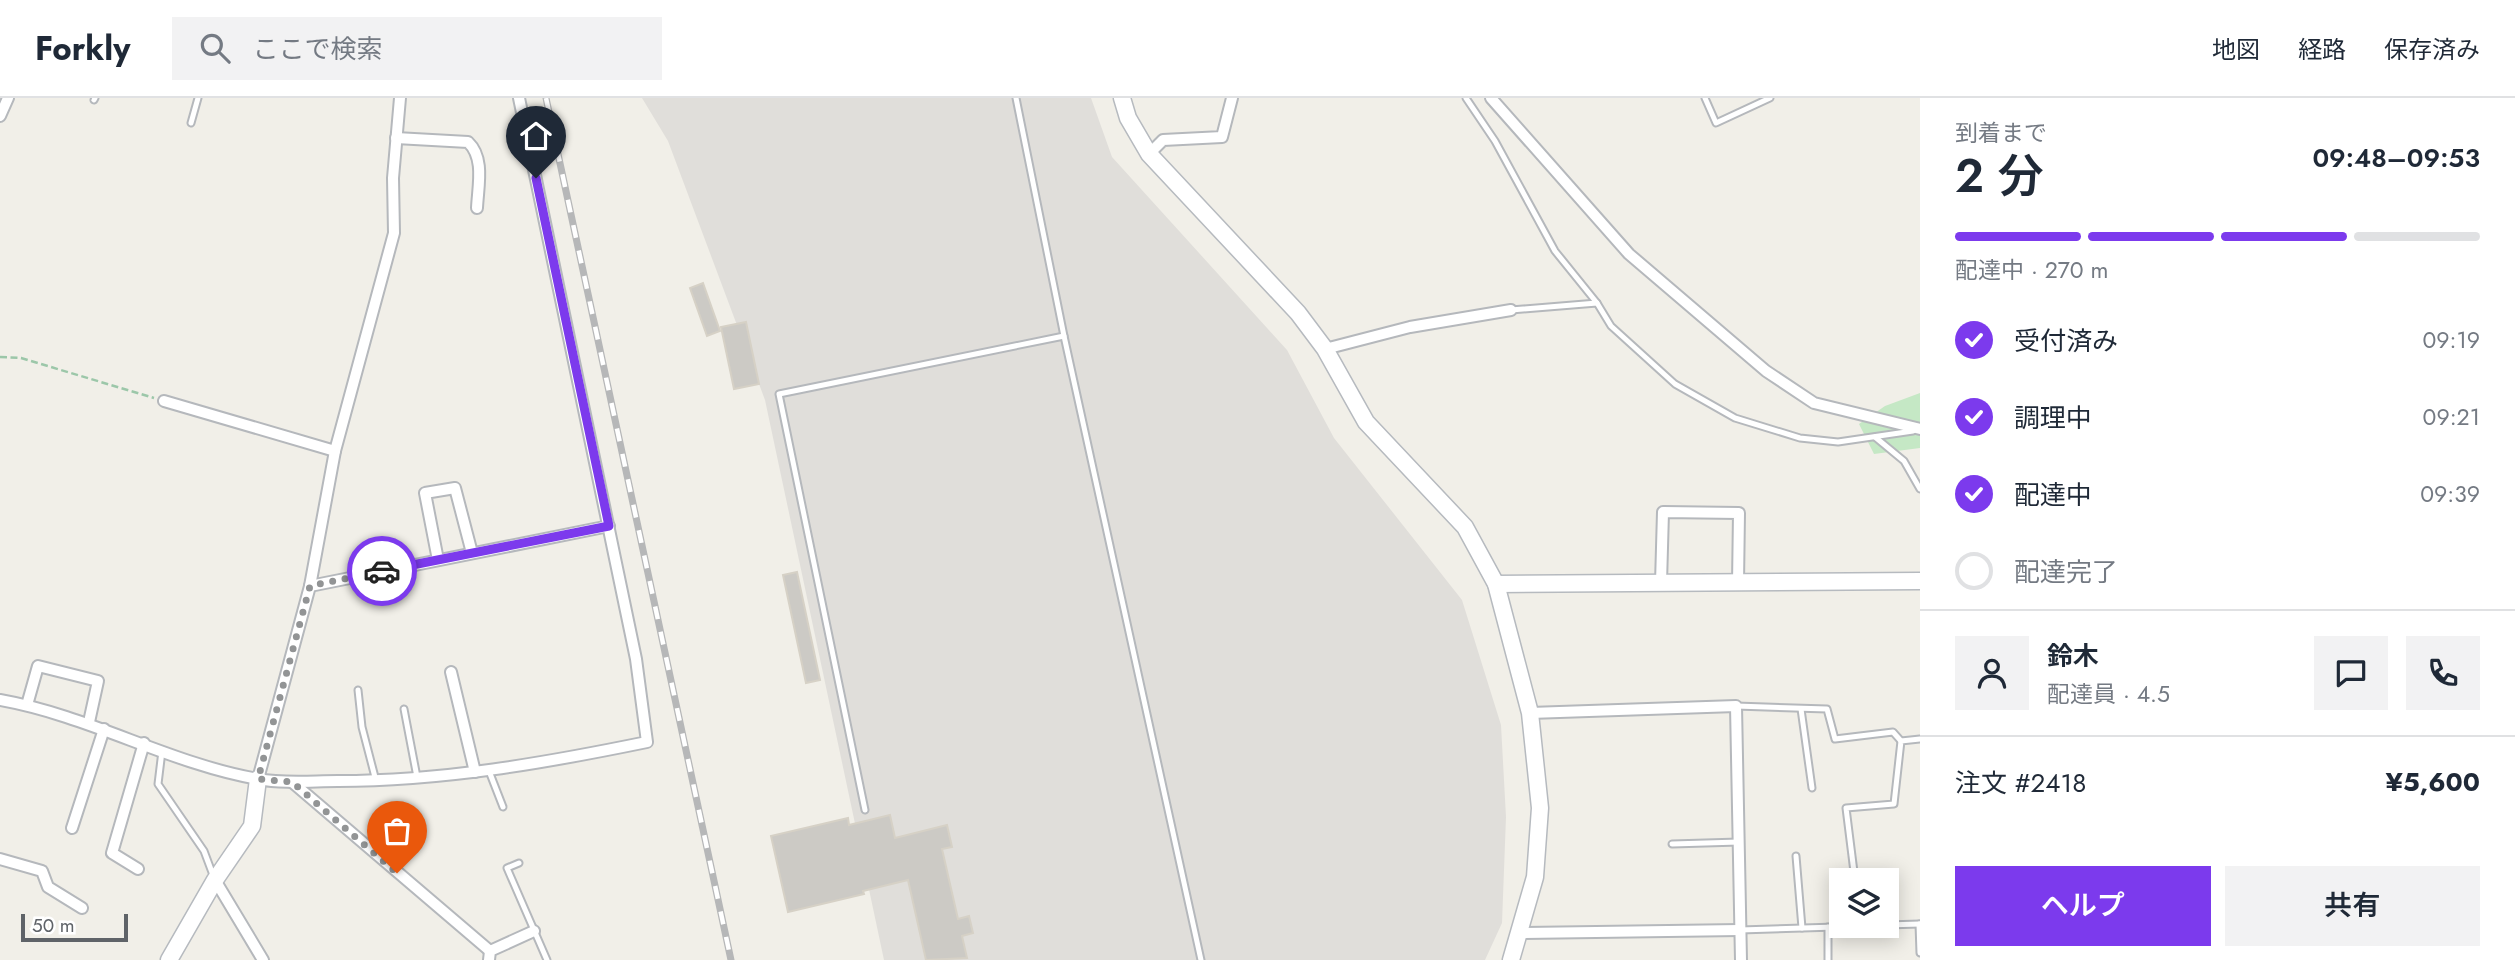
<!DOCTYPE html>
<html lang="ja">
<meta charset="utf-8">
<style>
:root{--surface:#fff;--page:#f2f2f3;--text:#1f2937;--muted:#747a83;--line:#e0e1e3;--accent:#7c3aed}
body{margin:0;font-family:Jost,"Noto Sans JP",sans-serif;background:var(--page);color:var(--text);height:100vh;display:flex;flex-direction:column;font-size:26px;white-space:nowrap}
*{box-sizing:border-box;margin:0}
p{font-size:23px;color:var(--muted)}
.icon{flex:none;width:38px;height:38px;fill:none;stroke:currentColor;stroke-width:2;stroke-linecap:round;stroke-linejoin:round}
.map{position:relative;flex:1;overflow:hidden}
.sheet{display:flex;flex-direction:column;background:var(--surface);width:595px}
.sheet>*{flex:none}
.fabs{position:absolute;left:1829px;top:770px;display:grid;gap:14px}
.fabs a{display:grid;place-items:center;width:70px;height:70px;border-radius:0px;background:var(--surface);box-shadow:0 4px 18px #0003;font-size:35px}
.scale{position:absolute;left:21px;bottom:18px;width:107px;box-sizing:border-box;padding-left:7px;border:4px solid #5f6368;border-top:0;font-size:19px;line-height:24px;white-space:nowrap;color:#5f6368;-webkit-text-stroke:5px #fff;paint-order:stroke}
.pin{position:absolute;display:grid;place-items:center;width:60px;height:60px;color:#fff;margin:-72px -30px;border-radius:50% 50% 50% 0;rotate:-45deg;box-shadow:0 0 7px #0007}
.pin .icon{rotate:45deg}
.courier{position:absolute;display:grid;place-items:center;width:70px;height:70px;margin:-35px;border:5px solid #7c3aed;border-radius:50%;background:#fff;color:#222;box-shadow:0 2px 9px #0007}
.summary em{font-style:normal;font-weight:600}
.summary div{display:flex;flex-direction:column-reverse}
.summary{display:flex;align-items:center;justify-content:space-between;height:119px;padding:0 35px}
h1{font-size:46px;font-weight:600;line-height:52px}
.bar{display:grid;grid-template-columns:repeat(4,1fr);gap:10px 7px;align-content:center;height:84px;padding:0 35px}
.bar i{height:9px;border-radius:5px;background:var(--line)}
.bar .selected{background:var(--accent)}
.bar p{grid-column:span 4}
.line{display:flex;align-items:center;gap:18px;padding:0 35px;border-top:2px solid var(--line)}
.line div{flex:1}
.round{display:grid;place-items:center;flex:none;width:74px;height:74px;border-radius:0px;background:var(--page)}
ol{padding:0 35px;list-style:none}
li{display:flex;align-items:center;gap:21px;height:77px}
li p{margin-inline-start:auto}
li .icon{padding:7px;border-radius:50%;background:var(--accent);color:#fff;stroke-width:4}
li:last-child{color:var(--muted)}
li i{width:38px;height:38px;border:4px solid var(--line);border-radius:50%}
.button{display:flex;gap:14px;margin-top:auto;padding:14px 35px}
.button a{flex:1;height:80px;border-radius:0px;background:var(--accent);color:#fff;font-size:28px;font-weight:600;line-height:80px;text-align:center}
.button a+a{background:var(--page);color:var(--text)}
header{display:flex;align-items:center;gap:42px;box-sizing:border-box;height:98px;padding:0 35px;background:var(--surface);border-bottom:2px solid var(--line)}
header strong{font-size:33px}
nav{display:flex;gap:38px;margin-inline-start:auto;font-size:24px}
.search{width:490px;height:63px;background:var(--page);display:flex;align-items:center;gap:18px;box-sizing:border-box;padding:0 24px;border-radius:0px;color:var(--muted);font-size:26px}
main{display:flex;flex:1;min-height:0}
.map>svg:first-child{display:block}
.industrial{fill:#e0deda}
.green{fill:#c5e8c5}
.building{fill:#cccac5;stroke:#d6d1c6;stroke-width:2}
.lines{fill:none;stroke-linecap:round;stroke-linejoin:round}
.lane-casing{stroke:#b5b8bc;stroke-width:9}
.street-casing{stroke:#b5b8bc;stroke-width:14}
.secondary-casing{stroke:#b6babf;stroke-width:19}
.path{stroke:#9cc7a9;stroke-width:2.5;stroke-dasharray:7 3.5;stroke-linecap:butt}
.lane{stroke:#fff;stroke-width:5}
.street{stroke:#fff;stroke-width:10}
.secondary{stroke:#fff;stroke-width:16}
.rail-casing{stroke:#b6b7b8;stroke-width:7}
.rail{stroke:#fff;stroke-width:4.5;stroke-dasharray:13;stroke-linecap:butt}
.done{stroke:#929495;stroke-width:7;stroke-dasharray:0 12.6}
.route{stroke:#7c3aed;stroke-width:9}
</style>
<header>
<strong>Forkly</strong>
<div class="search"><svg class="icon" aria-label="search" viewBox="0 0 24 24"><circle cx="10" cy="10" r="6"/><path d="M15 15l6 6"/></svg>ここで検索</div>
<nav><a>地図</a><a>経路</a><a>保存済み</a></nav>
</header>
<main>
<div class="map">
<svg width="1920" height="862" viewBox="0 0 1920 862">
<rect width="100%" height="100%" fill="#f1efe8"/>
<polygon class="industrial" points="642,0 1091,0 1112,59 1287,252 1334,340 1462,502 1501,627 1506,719 1502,825 1485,862 884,862 765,302 668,43"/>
<polygon class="green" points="1920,295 1920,350 1874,356 1859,326 1885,308"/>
<g class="building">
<polygon points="703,185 720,233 707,238 690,190"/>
<polygon points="746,224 759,286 734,291 721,229"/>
<polygon points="797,474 820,582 806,585 783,477"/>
<polygon points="890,717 895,740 947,727 952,749 942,751 958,821 969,818 973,835 962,838 967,860 926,862 908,782 863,793 864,796 788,814 771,738 848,720 849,727"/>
</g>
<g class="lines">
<g class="lane-casing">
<g id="lane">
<polyline points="1016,0 1064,238 1201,862"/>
<polyline points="1466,0 1495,43 1555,153 1597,205 1611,228 1675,286 1735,320 1800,340 1838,344 1913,333"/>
<polyline points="1705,0 1716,25 1770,0"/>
<polyline points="94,2 95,0"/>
<polyline points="191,25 198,0"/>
<polyline points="1511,212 1597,205"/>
<polyline points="1875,339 1904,363 1920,391"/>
<polyline points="358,592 362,629 376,683"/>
<polyline points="1736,608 1827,611 1835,641 1893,634 1901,643"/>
<polyline points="404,611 417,679"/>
<polyline points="1801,611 1812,690"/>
<polyline points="162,653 158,686 204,753 213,777"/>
<polyline points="489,673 503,709"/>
<polyline points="865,712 779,296 1064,238"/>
<polyline points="1672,746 1739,744"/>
<polyline points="1796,758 1802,830"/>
<polyline points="519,765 507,770 547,862"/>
<polyline points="1855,782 1846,710 1894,706 1901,643 1920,641"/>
<polyline points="1919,826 1920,855"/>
<polyline points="1886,827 1920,826"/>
<polyline points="1828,829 1828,862"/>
<polyline points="1740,832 1869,828"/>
</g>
</g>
<g class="street-casing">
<g id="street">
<polyline points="1491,0 1629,156 1766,273 1814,305 1920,331"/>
<polyline points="0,18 8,0"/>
<path d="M396,40L468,44C485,60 478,88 477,110"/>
<polyline points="1149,56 1163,42 1222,39 1232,0"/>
<polyline points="1325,251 1410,229 1511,212"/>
<polyline points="164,303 335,353"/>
<polyline points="438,462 425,395 455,390 472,455"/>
<polyline points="1661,485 1663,414 1739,415 1738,485"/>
<polyline points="310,488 609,428"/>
<polyline points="451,574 475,674"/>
<path d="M0,602C90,618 171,666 258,681C284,686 312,683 338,683C442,683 545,665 647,644L636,561L519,0"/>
<polyline points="27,607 38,568 98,583 89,624"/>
<polyline points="1530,615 1736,608 1741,862"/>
<polyline points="258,681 310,488 335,353 394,135 393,80 400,0"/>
<polyline points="292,684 490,853"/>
<polyline points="72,730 104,631"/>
<polyline points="0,761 42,773 48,789 82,810"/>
<polyline points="138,771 112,755 144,645"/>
<polyline points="215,782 263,862"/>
<polyline points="1520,835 1740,832"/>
<polyline points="489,862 490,853 534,833"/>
</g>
</g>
<g class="secondary-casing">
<g id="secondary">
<polyline points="1122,0 1128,20 1149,56 1298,215 1325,251 1366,324 1465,429 1496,486 1530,615 1540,710 1535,779 1511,862"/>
<polyline points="1496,486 1920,483"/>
<polyline points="169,862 215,782 252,728 258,681"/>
</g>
</g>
<polyline class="path" points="0,259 21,260 154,300"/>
<use href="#lane" class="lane"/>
<use href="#street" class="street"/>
<use href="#secondary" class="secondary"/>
<g class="rail-casing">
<polyline id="rail" points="546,0 731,862"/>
</g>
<use href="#rail" class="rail"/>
</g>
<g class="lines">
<polyline class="done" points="382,473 310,488 258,681 292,684 397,775"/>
<polyline class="route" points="382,473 609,428 536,80"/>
</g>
</svg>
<div class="fabs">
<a><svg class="icon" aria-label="layers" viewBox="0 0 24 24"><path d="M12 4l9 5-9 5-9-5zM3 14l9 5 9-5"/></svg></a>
</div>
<div class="scale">50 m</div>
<div class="pin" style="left:397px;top:775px;background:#ea580c"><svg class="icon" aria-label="bag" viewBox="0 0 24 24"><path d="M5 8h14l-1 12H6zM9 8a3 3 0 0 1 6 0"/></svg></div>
<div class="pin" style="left:536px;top:80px;background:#1f2937"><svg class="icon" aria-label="home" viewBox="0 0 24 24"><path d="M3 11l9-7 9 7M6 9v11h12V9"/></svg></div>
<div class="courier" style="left:382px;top:473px"><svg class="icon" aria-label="car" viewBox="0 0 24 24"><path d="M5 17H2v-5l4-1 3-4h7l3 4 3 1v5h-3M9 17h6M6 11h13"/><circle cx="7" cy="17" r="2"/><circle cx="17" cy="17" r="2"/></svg></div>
</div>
<section class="sheet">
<div class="summary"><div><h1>2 分</h1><p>到着まで</p></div><em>09:48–09:53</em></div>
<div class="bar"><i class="selected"></i><i class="selected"></i><i class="selected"></i><i></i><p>配達中 · 270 m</p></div>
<ol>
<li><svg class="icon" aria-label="check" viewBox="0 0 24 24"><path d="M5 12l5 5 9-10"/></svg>受付済み<p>09:19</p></li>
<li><svg class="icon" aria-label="check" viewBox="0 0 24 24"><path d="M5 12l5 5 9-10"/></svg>調理中<p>09:21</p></li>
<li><svg class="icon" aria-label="check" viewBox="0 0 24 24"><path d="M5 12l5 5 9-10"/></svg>配達中<p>09:39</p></li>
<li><i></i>配達完了</li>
</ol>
<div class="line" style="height:126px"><a class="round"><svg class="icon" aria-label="person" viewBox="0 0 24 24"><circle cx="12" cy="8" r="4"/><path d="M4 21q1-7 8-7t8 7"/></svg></a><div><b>鈴木</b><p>配達員 · 4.5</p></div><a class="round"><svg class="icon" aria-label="chat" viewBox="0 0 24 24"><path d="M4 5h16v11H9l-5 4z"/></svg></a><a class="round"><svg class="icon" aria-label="phone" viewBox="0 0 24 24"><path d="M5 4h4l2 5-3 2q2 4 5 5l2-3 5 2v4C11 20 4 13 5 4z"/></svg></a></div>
<div class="line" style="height:91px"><div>注文 #2418</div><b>¥5,600</b></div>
<div class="button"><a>ヘルプ</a><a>共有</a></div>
</section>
</main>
